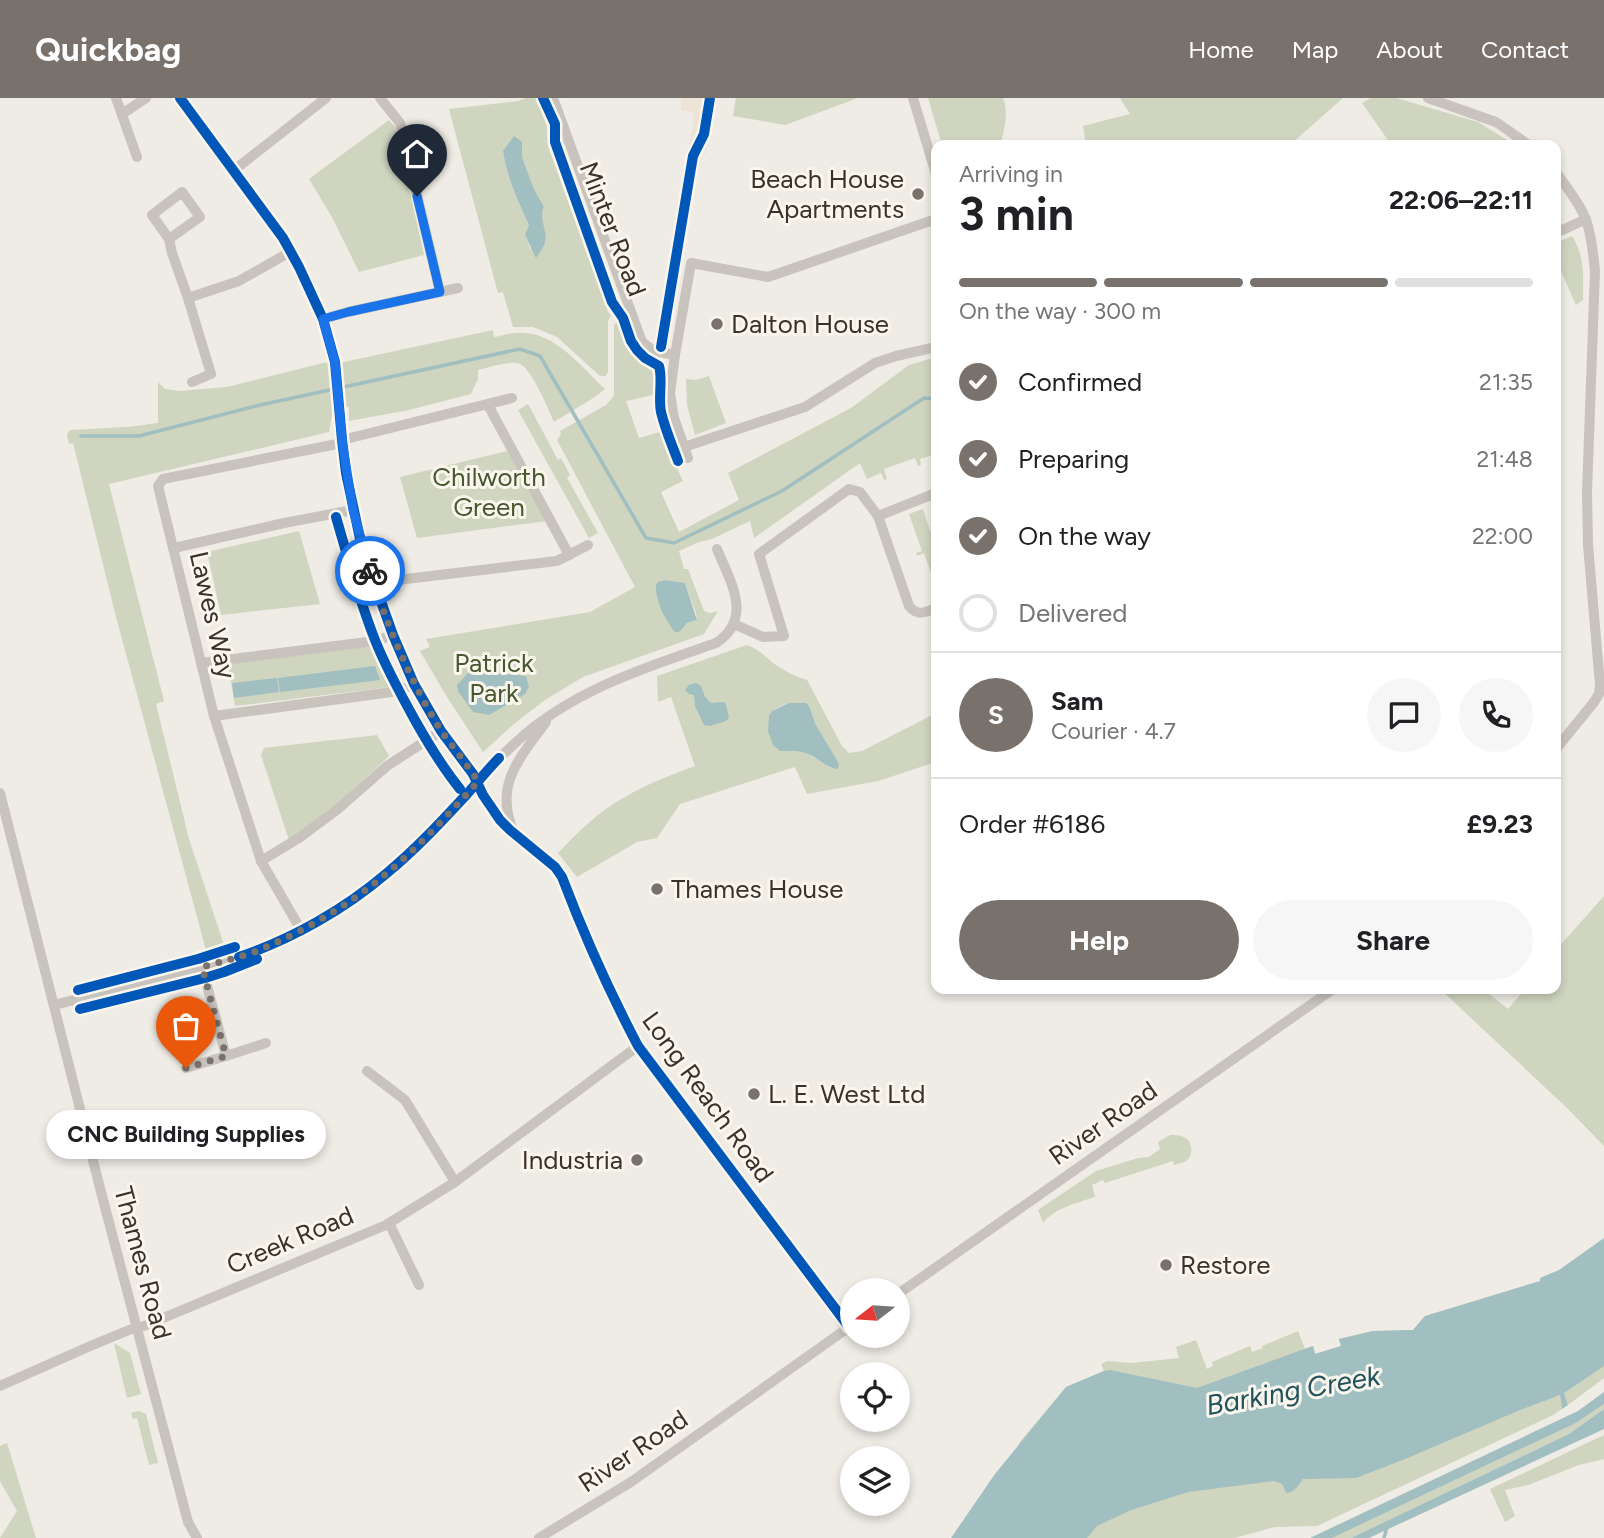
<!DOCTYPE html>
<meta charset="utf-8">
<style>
:root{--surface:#fff;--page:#f6f6f6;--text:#202124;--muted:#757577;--line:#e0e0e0;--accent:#79726c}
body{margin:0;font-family:Figtree,sans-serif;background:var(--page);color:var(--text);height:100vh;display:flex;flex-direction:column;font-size:26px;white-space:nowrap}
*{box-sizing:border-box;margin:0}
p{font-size:23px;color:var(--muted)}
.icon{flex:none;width:38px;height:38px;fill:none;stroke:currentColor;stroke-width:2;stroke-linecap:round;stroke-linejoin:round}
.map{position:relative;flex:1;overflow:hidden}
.sheet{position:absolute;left:931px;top:42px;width:630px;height:854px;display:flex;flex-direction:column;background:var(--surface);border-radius:14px;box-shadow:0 4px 10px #0003}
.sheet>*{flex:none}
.needle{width:46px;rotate:253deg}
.controls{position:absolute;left:840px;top:1180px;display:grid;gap:14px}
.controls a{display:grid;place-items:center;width:70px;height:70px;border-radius:50%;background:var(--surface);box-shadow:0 4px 10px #0003;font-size:35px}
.pin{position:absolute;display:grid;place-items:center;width:60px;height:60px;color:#fff;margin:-72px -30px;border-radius:50% 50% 50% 0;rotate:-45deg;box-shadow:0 0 7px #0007}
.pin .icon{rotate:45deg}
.courier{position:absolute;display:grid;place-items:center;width:70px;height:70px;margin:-35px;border:5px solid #1a73e8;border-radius:50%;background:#fff;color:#222;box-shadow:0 2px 9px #0007}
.bubble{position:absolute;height:49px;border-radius:24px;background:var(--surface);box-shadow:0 4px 10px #0003;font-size:23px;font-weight:700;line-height:49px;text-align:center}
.overview em{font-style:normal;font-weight:700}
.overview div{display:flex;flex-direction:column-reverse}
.overview{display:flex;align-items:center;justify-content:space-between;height:119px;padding:0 28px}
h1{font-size:46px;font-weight:700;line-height:52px}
.bar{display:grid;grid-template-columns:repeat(4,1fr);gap:10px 7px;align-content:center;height:84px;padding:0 28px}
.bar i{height:9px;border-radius:5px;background:var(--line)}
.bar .active{background:var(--accent)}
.bar p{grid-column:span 4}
.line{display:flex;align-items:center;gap:18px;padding:0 28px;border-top:2px solid var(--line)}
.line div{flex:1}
.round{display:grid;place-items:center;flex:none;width:74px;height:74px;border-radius:37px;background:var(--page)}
ol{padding:0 28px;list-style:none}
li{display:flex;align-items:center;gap:21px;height:77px}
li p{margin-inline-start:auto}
li .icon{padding:7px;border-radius:50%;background:var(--accent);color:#fff;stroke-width:4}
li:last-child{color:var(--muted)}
li i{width:38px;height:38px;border:4px solid var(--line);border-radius:50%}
.primary-button{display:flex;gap:14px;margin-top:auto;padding:14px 28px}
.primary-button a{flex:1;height:80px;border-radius:42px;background:var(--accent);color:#fff;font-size:28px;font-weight:700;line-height:80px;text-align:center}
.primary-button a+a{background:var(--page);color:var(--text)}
header{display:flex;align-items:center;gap:42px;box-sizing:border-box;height:98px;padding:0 35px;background:var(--accent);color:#fff}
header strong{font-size:33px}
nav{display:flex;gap:38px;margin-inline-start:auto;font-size:24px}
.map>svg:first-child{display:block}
.green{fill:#cfd5bf;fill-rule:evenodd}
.plaza{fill:#ede4d5}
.water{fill:#a1bec0}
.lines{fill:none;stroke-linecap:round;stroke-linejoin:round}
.stream{stroke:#a1bec0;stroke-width:3.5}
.minor{stroke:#c9c3bd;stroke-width:10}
.cycleway-casing{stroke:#faf6ed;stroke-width:15}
.cycleway{stroke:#0057b8;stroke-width:10}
.done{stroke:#79726c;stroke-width:7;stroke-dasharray:0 12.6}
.route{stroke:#1a73e8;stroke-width:9}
.poi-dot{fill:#79726c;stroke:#faf6ed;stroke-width:2.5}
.labels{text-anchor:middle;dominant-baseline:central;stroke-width:6;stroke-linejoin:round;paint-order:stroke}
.poi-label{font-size:26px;fill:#3a312b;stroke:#faf6ed;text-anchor:start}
.street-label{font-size:26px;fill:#3a312b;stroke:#faf6ed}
.park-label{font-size:26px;fill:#46582f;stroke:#faf6ed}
.water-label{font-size:28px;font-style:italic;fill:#20535c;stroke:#faf6ed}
</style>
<header>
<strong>Quickbag</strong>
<nav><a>Home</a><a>Map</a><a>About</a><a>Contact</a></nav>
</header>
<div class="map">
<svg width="1604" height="1440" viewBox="0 0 1604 1440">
<rect width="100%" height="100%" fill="#efebe5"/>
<g class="green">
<path d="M526,0H537L547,29L548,48L604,203L608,214L611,217L608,223V274L606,278H600L557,239L533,229H513L503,194L498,195L449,11L518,3ZM522,44V59L534,91L544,109L531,152L525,137L529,127C518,103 507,80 503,53Z"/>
<polygon points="736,0 858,0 785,27 733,18"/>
<path d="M1003,0C1009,13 1004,34 1000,47H942L928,0Z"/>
<polygon points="1120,0 1343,0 1290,47 1086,47 1083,28 1130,16"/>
<polygon points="1371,0 1396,0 1478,24 1515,47 1387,47 1390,45 1362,5"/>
<polygon points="389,22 395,29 424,157 359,174 332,119 309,81"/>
<path d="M1572,138C1585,158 1583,179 1583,202L1576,207L1556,162V145Z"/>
<path d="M617,224L629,252L640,265L650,270L654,277L653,297L626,303L639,340L660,334L683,383L661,394L679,434L739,402L728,375L851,310L909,267L936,259V356L920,361L921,367L918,368L915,360L884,371L887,381L884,382L881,375L867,381L860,365L754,440L750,423L712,441L699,444L679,453L684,471H688L704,513L710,515L718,513L704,536L583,579L545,602L515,625L483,654L447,599L420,553L430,549L426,541L590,514L635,489L557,342L561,337L560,333L606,307L614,298V227ZM665,482L685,485L696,515L697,522L687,525L675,534L657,500Z"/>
<path d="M493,232L494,239C501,238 509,235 517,235C554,232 580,268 605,291L595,299L554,324C548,311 531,267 517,265C505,264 490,269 478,272V281L471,296L409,312L349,323V309L333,311L329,334L109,386L164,603L156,606L189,741L224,847L207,856L115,515L73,345L69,346L67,336L70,332L127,329L158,325V284L165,291L179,293L227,289L323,265L344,264Z"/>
<polygon points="709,278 726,325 695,337 687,307 686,281 696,282"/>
<polygon points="528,306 558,362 561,360 570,377 567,380 598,435 589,440 518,312"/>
<polygon points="507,353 547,423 417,440 400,379"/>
<polygon points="923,411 930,433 936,431 936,490 924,455 917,458 916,455 922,453 909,416"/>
<polygon points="299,433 320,506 221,517 207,454"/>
<path d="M747,547C762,553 764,558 776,567C786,574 795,578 807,582L842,648L849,655L862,653L936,615V664L878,683L807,696L795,669L680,706L657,740L637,744L577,779L558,755C578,734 599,713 625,699C647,686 671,677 695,668L671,599L658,604L657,578ZM789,605L809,608L816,627L837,662L832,671L808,655L798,653L768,633C773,614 766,613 789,605Z"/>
<polygon points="371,548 390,589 235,608 228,566"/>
<polygon points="377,637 389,658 342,702 289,742 261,657 264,650"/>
<polygon points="1604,798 1604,1048 1566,1009 1440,891 1483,891 1508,911 1525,891 1556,891 1556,852"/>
<path d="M1170,1037C1175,1037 1182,1037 1187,1041C1193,1047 1193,1058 1186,1063C1182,1065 1178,1066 1174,1067L1173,1063L1105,1085L1103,1082L1092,1087L1095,1099C1076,1105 1055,1110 1043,1125L1038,1112L1096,1073L1138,1060L1149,1059L1160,1051L1158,1044Z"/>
<polygon points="1425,1218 1462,1227 1019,1346 1019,1345 1066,1289 1104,1273 1101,1266 1107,1263 1132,1265 1179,1260 1176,1249 1196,1242 1207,1271 1213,1268 1212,1264 1250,1248 1252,1254 1263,1250 1262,1248 1298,1233 1305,1251 1313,1248 1315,1256 1341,1248 1339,1241 1373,1233 1413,1232"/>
<polygon points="114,1245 130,1255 141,1296 127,1300"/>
<polygon points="1604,1259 1604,1280 1568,1307 1564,1295 1577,1276"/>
<polygon points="1560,1297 1562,1311 1553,1317 1317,1428 1275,1429 1235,1440 1070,1440 1072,1430 1242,1363 1282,1386 1286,1395 1303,1381"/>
<polygon points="1604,1306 1604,1311 1569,1336 1351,1440 1332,1440 1576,1325"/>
<polygon points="139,1313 146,1316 158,1365 149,1367 137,1320 133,1321 131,1315"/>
<polygon points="1604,1337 1604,1361 1579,1367 1528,1387 1505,1392 1515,1418 1505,1424 1490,1391"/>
<polygon points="7,1345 36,1440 0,1440 17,1413 0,1383 0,1348"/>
</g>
<polygon class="plaza" points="681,0 715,0 705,57 688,54 695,15 681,12"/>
<g class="water">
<path d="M514,38L522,44V59L534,91L544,109C538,121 548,132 545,144C544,150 539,155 536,160L525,137L529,127C518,103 507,80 503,53Z"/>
<path d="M665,482L685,485L697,522L687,525L679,534H675C665,521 655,503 656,487L658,484Z"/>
<polygon points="375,568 380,582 280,594 278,580"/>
<polygon points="488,574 526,578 529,589 525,596 489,617 473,614 458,593 457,587 468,575"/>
<polygon points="277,580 279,594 234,600 232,585"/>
<polygon points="696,585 701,588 705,599 711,605 724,604 726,607 729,620 726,623 710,628 704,627 695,608 694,597 689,596 685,592 689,587"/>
<path d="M789,605H806L809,608L816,627L837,662L839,668L837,671C827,670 820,662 811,657C801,652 791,653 780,653L773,647L768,633L769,618L772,613Z"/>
<path d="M1604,1140V1268L1564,1295L1568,1307L1562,1311L1560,1297L1520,1312L1405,1361L1356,1380L1303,1381C1298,1388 1295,1394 1286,1395L1282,1386L1274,1383L1188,1394L1131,1412L1097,1428L1087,1440H951L995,1376L1066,1289L1104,1273L1110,1272L1197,1290L1313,1248L1315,1256L1341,1248L1339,1241L1373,1233L1413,1232L1425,1218L1540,1183V1180L1559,1172Z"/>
<polygon points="1604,1294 1604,1306 1576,1325 1332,1440 1310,1440 1578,1313"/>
<polygon points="1604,1311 1604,1331 1369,1440 1351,1440 1569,1336"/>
</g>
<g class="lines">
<g class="stream">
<polyline points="81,338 139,338 260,307 520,251 540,258 646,440 674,445 782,393 924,300 936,301"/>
<polyline points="1384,1440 1387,1429"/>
</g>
<g class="minor">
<polyline points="116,0 137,59"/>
<path d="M180,0L283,140L299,169L323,221L335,264L342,342L346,375L362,450L393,537L414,586L441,633L473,676L483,697L500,722L510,732L555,769L562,779C584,837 609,893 638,948L849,1229"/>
<polyline points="380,0 400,25 440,194"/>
<polyline points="553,0 642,244 654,253 675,257"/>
<polyline points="913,0 936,76"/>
<polyline points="1428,0 1496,24 1529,47"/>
<polyline points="122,16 146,0"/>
<polyline points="233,73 326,0"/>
<path d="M1556,74C1566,89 1580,105 1586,122C1592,138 1593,156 1595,173L1587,394L1588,447L1600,587L1599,596L1594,604L1556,651"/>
<polyline points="1556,135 1586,121"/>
<polyline points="169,141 200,119 182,94 152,117 169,141 172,155 188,200 211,276 192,284"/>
<polyline points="188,200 239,183 290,154"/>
<polyline points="323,221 348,214 458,190"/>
<polyline points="488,307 569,457"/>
<polyline points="342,342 512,300"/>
<polyline points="684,349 805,309 875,265 896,258 936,249"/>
<polyline points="688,360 674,320 670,295 675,257 691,165 768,179 936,121"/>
<polyline points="878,418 936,395"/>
<polyline points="174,450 284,425 353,412"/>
<polyline points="374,488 389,483 557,463 588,447"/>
<path d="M734,526L763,539L784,538L759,456L849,391L860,394L878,418L909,508C918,519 925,514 936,510"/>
<polyline points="201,565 375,543 393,537"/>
<polyline points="214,618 399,593 414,586"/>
<polyline points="0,695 101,1094 188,1424 197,1440"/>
<path d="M513,732C494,686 520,660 546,624"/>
<polyline points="261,763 299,740 338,711 387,668 441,633"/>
<polyline points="301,832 261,763 214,618 158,388 163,381 342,345"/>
<path d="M54,907C95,897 136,886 178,875C203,869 229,863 254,853C284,842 313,827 339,809C387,778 427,738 466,697C488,673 508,649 534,629C588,587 653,567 716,545C754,520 730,483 717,451"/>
<polyline points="226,958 266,945"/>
<polyline points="186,970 226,958 202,869"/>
<polyline points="367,973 405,1002 455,1084"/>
<polyline points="389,1125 419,1187"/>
<polyline points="898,1196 1333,891"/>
<polyline points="0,1288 88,1249 129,1232 144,1228 386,1127 455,1084 638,948"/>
<polyline points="539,1440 631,1384 852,1227"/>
</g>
<g class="cycleway-casing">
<g id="cycleway">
<path d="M180,0L283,140L299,169L323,221L335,264L342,342L346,375L362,450L393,537L414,586L441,633L473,676L483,697L500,722L510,732L555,769L562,779C584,837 609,893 638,948L849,1229L852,1227"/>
<path d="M543,0L555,26V44L612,204L623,220L631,243L637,252L645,260L659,268C663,281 658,299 661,314C665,331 672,347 678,363"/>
<polyline points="661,249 693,58 704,36 710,0"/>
<path d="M336,419C348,460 359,502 375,542C386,570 401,597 416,624C429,647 443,670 460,691"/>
<path d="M239,859C292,841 345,811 387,775C416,751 442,723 467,696C478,684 488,671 499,660"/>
<polyline points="78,892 198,861 235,849"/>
<polyline points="80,911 205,880 224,874 257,861"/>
</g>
</g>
<use href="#cycleway" class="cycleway"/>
</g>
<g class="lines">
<path class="done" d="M186,970L226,958L202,869C220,864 237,860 254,854C301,835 348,808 387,775C420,748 449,715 478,684C467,665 452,649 440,631C410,582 387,528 370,473"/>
<polyline class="route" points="370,473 353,412 342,342 335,264 323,221 348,214 440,194 417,98"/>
</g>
<g class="poi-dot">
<circle cx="918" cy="96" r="7"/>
<circle cx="717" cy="226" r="7"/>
<circle cx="657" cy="791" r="7"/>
<circle cx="754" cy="996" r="7"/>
<circle cx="637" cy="1062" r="7"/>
<circle cx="1166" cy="1167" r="7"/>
</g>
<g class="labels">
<g class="poi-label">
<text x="904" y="81" text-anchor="end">Beach House<tspan x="904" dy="30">Apartments</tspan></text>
<text x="731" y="226">Dalton House</text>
<text x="671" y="791">Thames House</text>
<text x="768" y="996">L. E. West Ltd</text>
<text x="623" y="1062" text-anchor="end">Industria</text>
<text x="1180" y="1167">Restore</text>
</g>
<g class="street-label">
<text transform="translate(613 131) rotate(69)">Minter Road</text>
<text transform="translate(213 517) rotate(77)">Lawes Way</text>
<text transform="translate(708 999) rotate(54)">Long Reach Road</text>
<text transform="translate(1103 1025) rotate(-35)">River Road</text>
<text transform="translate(290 1142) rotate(-23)">Creek Road</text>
<text transform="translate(143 1165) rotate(75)">Thames Road</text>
<text transform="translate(633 1353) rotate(-34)">River Road</text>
</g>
<g class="park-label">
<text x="489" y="379">Chilworth<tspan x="489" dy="30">Green</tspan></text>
<text x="494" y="565">Patrick<tspan x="494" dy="30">Park</tspan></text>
</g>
<g class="water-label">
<text transform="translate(1293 1292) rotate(-10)">Barking Creek</text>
</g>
</g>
</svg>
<div class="controls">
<a><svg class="needle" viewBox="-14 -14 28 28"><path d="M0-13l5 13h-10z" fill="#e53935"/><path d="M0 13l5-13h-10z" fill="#757577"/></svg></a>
<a><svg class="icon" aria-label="locate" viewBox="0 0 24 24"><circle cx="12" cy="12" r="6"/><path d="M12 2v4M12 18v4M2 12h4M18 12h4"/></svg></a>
<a><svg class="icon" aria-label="layers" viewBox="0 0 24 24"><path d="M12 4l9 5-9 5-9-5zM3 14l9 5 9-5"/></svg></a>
</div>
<div class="pin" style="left:186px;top:970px;background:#ea580c"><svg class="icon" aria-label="bag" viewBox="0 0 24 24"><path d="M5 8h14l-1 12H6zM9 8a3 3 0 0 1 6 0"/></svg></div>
<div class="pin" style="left:417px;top:98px;background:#1f2937"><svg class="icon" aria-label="home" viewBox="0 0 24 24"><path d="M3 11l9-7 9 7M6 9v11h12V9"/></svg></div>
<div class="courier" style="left:370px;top:473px"><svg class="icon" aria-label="bike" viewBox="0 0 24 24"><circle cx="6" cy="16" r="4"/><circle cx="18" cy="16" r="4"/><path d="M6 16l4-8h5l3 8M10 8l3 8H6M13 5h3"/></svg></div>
<div class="bubble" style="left:46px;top:1012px;width:280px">CNC Building Supplies</div>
<section class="sheet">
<div class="overview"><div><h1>3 min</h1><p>Arriving in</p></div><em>22:06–22:11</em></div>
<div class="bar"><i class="active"></i><i class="active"></i><i class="active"></i><i></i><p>On the way · 300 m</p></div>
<ol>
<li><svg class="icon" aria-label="check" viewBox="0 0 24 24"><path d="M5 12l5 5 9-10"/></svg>Confirmed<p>21:35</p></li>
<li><svg class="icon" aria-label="check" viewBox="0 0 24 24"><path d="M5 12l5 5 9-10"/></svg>Preparing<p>21:48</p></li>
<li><svg class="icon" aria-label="check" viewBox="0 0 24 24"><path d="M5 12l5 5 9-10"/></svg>On the way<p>22:00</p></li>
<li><i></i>Delivered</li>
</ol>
<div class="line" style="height:126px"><b class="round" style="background:var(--accent);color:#fff">S</b><div><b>Sam</b><p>Courier · 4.7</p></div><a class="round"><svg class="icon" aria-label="chat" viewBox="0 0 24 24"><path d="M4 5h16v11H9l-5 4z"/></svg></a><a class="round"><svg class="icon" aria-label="phone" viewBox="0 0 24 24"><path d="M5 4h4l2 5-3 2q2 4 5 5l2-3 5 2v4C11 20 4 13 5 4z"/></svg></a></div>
<div class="line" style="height:91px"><div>Order #6186</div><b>£9.23</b></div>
<div class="primary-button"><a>Help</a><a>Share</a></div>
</section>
</div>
